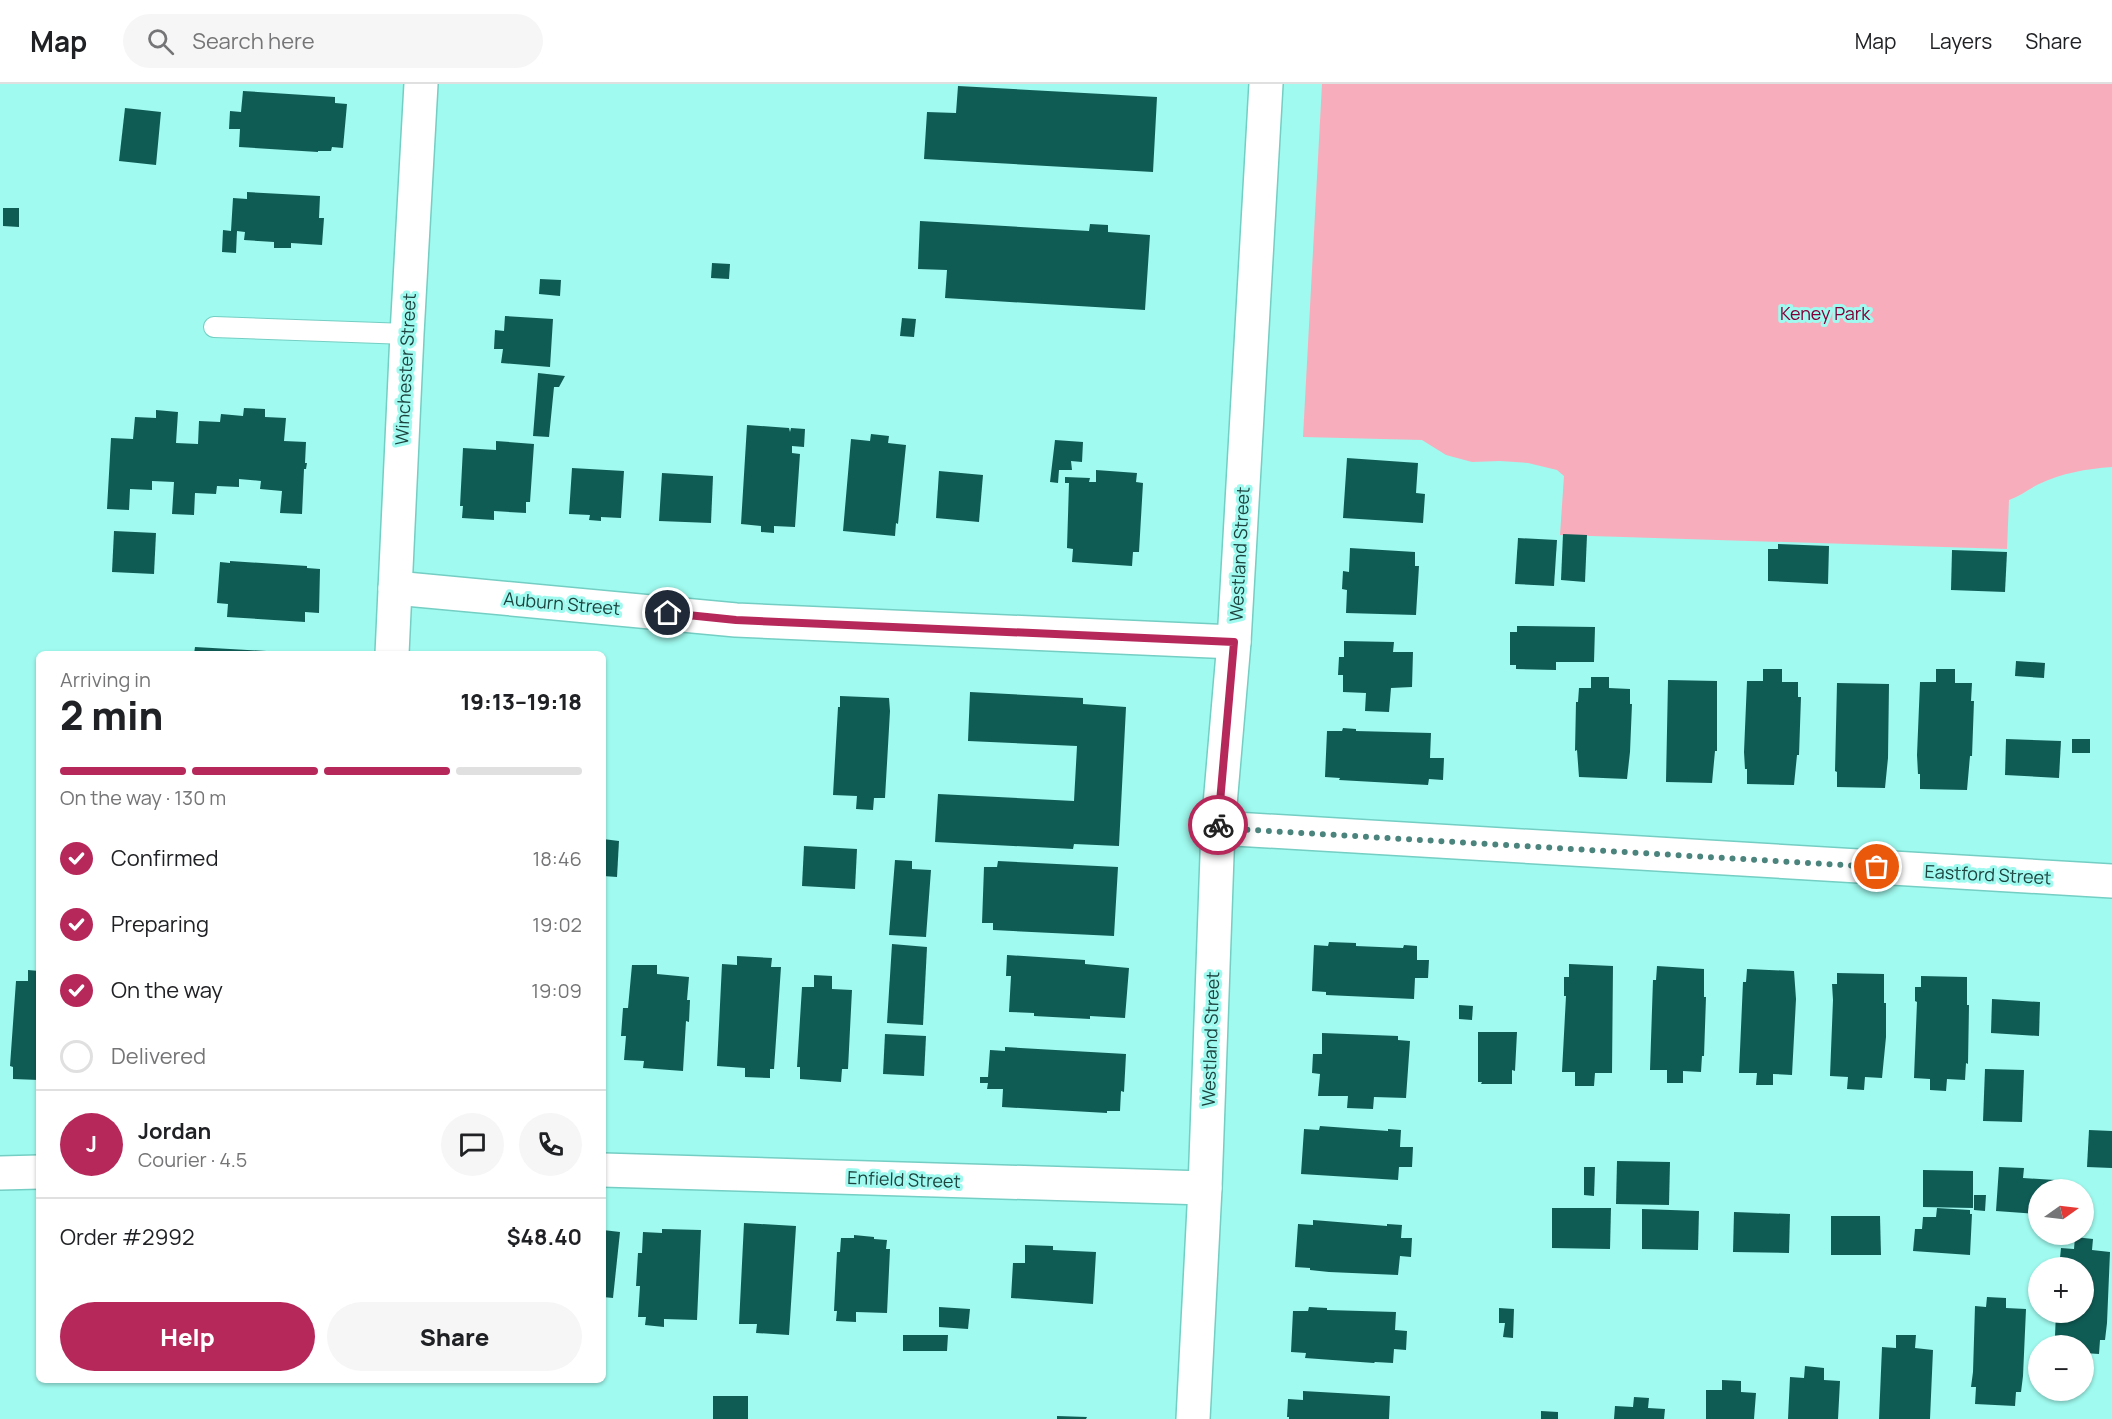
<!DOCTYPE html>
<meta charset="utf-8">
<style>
:root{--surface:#fff;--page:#f6f6f6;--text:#202124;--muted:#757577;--line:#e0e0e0;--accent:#b6285a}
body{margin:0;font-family:Manrope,sans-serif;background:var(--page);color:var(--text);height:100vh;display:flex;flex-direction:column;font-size:22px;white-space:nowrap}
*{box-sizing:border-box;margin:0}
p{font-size:20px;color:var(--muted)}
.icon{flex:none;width:33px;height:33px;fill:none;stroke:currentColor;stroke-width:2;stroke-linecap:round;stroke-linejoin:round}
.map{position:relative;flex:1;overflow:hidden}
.panel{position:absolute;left:36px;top:567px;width:570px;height:732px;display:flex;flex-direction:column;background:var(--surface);border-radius:9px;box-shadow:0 2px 4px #0004}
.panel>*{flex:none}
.needle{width:39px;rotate:76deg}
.fabs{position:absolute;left:2028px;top:1095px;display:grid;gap:12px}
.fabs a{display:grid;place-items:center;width:66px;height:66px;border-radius:50%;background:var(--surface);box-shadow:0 2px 4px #0004;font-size:30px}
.pin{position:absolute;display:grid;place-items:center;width:51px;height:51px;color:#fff;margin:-26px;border:3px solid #fff;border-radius:50%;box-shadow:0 2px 6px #0007}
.courier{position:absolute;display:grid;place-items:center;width:60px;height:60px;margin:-30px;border:4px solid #b6285a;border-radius:50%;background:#fff;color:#222;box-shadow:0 2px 8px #0007}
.headline em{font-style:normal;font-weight:800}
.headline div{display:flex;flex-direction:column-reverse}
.headline{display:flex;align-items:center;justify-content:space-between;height:102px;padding:0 24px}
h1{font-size:39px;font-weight:800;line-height:45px}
.bar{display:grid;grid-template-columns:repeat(4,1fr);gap:9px 6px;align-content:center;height:72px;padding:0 24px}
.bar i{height:8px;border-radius:4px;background:var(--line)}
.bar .current{background:var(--accent)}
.bar p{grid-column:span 4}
.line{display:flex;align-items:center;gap:15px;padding:0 24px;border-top:2px solid var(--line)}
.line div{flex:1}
.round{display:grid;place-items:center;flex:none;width:63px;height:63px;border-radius:32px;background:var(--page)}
ol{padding:0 24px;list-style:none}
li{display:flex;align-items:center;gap:18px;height:66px}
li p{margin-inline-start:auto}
li .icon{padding:6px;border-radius:50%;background:var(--accent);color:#fff;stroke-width:4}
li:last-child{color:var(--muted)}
li i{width:33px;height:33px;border:3px solid var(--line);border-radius:50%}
.cta{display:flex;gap:12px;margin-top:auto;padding:12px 24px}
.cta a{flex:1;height:69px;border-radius:36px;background:var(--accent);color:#fff;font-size:24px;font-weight:800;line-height:69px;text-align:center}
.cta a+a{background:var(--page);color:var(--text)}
header{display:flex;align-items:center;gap:36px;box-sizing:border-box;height:84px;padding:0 30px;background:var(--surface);border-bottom:2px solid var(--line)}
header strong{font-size:28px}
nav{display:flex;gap:33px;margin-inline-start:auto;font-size:21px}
.search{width:420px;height:54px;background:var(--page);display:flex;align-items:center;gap:15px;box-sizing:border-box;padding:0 21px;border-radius:33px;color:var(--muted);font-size:22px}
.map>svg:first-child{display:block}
.green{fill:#f8adbd}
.building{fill:#0f5c55}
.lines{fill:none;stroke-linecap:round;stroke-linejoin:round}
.lane-casing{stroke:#74cec3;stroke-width:22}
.street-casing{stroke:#74cec3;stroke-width:36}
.secondary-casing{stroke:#74cec3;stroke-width:36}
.lane{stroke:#fff;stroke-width:20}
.street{stroke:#fff;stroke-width:33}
.secondary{stroke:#fff;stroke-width:33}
.done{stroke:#4b837d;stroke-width:6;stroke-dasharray:0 10.8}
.route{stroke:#b6285a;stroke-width:8}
.labels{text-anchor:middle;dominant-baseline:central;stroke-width:6;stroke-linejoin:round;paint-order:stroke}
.park-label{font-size:18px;fill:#820038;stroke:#a0faef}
.street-label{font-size:18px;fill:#1d433f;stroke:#a0faef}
</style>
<header>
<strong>Map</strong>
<div class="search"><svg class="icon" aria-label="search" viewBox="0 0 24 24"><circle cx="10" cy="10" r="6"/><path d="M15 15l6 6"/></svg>Search here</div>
<nav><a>Map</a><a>Layers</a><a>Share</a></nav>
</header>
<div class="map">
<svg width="2112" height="1335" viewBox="0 0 2112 1335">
<rect width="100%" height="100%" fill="#a0faef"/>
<path class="green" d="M1322,0H2112V383C2086,385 2062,389 2039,400C2029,405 2020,412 2009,416L2007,465L1560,451L1564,392L1557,386L1528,379L1500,377L1472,378L1446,371L1422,356L1303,353Z"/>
<g class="building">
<polygon points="958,2 1157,13 1153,88 924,75 927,28 956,29"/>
<polygon points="243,7 335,13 335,19 347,20 343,64 332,63 331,67 318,67 318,68 239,63 240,45 229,45 230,27 241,28"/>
<polygon points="125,24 161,28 156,81 119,77"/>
<polygon points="247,108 320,112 319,134 324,134 322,161 291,159 291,164 274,164 274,158 244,156 245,148 237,147 236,169 222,168 223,146 231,147 233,114 247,115"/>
<polygon points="3,124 19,124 19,143 3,142"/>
<polygon points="920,137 1089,147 1090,140 1108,141 1108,148 1150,151 1145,226 945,214 947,186 918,185"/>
<polygon points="712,179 730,180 729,195 711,194"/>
<polygon points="540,195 561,196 560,212 539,210"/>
<polygon points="505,232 553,235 550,283 501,279 503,265 494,265 495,246 504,247"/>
<polygon points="902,234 916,235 914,253 900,252"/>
<polygon points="538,289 565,292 559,303 554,303 549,353 533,352"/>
<polygon points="244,324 265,325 265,333 286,334 284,357 306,358 305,379 307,379 306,385 304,385 302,430 280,429 282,407 260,405 261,397 239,395 239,403 217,402 216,410 195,409 194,431 172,430 174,398 152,397 152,406 130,405 129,426 107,425 111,354 133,355 135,333 156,334 156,326 178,328 176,359 198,360 199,337 220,338 221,330 243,332"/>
<polygon points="747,341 789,344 790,348 791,344 805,345 804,363 792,362 792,369 800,370 795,443 774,442 774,449 761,448 761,442 741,440"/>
<polygon points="871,350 889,352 888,359 906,361 898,440 896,439 895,452 843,447 851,355 870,357"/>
<polygon points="1055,356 1083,358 1082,378 1071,377 1072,386 1059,386 1058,399 1050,398"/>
<polygon points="496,357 534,360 530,418 526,418 526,429 494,427 494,436 462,434 463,422 460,422 463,364 496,366"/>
<polygon points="1347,374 1418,379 1416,409 1425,410 1423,439 1343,434"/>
<polygon points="572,384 624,387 621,434 601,433 601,437 589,436 590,431 569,430"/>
<polygon points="1096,386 1137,389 1136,398 1143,399 1139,468 1133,468 1132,482 1072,478 1073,465 1067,464 1069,399 1065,399 1065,393 1090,394 1089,398 1096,398"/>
<polygon points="939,387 983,391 979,438 936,434"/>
<polygon points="662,389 713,392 711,439 659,437"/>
<polygon points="114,447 156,449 154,490 112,488"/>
<polygon points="1563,450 1587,451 1585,498 1561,496"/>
<polygon points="1518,454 1557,456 1554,502 1515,500"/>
<polygon points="1778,460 1829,462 1828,500 1768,497 1768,465 1778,465"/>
<polygon points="1350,464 1415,468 1415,482 1419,482 1416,531 1346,529 1347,506 1342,505 1343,487 1349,488"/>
<polygon points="1952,466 2007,468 2005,508 1951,506"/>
<polygon points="230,477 307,482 307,484 320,485 319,529 305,528 305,538 227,533 228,520 217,519 220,478 230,479"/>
<polygon points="1517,542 1595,543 1594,578 1556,578 1556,586 1516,585 1516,581 1510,581 1510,548 1517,548"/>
<polygon points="1344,557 1394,558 1393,568 1413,568 1412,603 1391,604 1389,628 1365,627 1366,609 1343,608 1343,591 1338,591 1339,573 1344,573"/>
<polygon points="195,563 283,568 283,570 194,570"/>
<polygon points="2016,577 2045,579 2044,594 2015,592"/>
<polygon points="1763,585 1782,585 1782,598 1798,598 1798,613 1801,613 1799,671 1797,671 1794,701 1747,700 1747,685 1745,685 1744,668 1747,597 1763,597"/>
<polygon points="1936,585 1955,585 1955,599 1972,599 1971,617 1974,617 1972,672 1970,672 1967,706 1920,705 1920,690 1918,690 1917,671 1920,598 1936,598"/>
<polygon points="1591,593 1609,593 1609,604 1630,605 1630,620 1632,620 1630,668 1627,695 1579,693 1577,666 1575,667 1576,618 1578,618 1579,604 1591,604"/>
<polygon points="1668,596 1717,597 1717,667 1715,667 1712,699 1666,698"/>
<polygon points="1837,599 1889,600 1888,674 1885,704 1837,703 1837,688 1835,687"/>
<polygon points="970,608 1083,614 1083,620 1126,623 1119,762 1074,760 1073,765 935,758 938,710 1074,717 1077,662 968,657"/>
<polygon points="840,612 889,614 890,627 885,714 874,714 873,726 856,725 857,712 833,711 838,623 840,623"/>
<polygon points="1343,644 1356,645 1356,647 1431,649 1430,674 1444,674 1443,696 1429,695 1428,701 1339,696 1340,694 1325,693 1327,647 1342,647"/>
<polygon points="2006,655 2061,657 2059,694 2005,691"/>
<rect x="2072" y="655" width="18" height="14"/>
<polygon points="603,755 619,757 617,793 603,792"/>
<polygon points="804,762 857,765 855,805 802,802"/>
<polygon points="895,776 912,777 912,785 931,786 926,853 889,851"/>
<polygon points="998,777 1118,783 1114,852 993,846 993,839 982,839 984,783 997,783"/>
<polygon points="1329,858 1356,859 1356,862 1403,864 1404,861 1417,862 1417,876 1429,876 1428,894 1415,894 1414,915 1326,911 1326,908 1312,907 1314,861 1328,862"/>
<polygon points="892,860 927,863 923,941 887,939"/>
<polygon points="1007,871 1085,876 1085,880 1129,884 1125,934 1090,932 1090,935 1034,932 1034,929 1009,928 1011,892 1006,892"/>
<polygon points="737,872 772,874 771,883 781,883 774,985 770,985 770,994 745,993 745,984 717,982 722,880 737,881"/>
<polygon points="1569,880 1613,882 1612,989 1595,989 1594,1002 1575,1002 1575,988 1562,988 1566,912 1564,912 1564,893 1569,893"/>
<polygon points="632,881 657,881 657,890 689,893 687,916 690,916 689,938 686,937 683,987 643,984 644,977 624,976 626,952 621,952 623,924 628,924"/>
<polygon points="1657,882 1704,885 1704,913 1706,913 1704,972 1702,972 1701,988 1683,987 1683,999 1667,999 1667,986 1650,986 1653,896 1656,896"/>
<polygon points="1747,885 1794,887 1796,915 1792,991 1773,990 1773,1001 1756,1001 1757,989 1739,989 1743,898 1746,898"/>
<polygon points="28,886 39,887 39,996 13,995 13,983 10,982 16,897 28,897"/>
<polygon points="1837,889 1884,890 1884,919 1886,919 1886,953 1882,994 1865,993 1864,1006 1847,1005 1848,993 1830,992 1833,916 1832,900 1837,900"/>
<polygon points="814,891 832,892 832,905 852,906 848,985 842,985 841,998 800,995 800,983 797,983 802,903 814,903"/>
<polygon points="1921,892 1967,893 1967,921 1969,921 1968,980 1966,979 1965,996 1947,995 1946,1007 1930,1006 1930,995 1914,994 1917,918 1915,917 1915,903 1921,903"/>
<polygon points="1992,915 2040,918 2039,952 1991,949"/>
<polygon points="1459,921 1473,922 1472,936 1459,935"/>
<polygon points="1478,948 1517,948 1515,987 1512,986 1512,1000 1481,1000 1482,998 1478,998"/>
<polygon points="1322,949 1398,952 1398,956 1410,957 1406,1014 1374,1013 1373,1025 1347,1024 1348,1012 1318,1012 1320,990 1312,989 1313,970 1322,970"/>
<polygon points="885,950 926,952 924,992 883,990"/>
<polygon points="1005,963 1126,970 1124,1008 1121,1007 1120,1027 1107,1027 1107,1029 1002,1023 1003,1005 987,1005 988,999 980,999 980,993 988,993 990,966 1005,967"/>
<polygon points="1985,985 2024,986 2022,1038 1983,1037"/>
<polygon points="1320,1042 1388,1047 1388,1045 1401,1046 1400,1063 1413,1063 1412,1083 1399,1083 1398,1096 1301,1090 1304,1045 1319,1046"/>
<polygon points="2089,1046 2112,1047 2112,1084 2087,1083"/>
<polygon points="1617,1077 1670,1078 1669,1121 1616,1120"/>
<polygon points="1584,1083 1595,1083 1594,1112 1584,1111"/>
<polygon points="1999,1083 2024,1084 2023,1094 2055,1096 2054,1106 2038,1106 2038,1130 1996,1127"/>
<polygon points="1923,1086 1973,1087 1973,1124 1923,1123"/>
<polygon points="1974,1111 1986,1111 1985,1127 1974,1126"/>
<polygon points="1552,1124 1611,1124 1610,1165 1552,1164"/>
<polygon points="1937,1124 1970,1126 1970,1130 1972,1130 1970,1171 1913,1167 1915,1145 1922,1145 1923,1133 1936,1133"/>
<polygon points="1642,1125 1699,1127 1698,1166 1642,1165"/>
<polygon points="1734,1128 1790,1130 1789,1169 1733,1168"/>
<polygon points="1831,1132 1880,1132 1881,1171 1831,1171"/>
<polygon points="1313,1136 1387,1142 1387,1140 1402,1141 1401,1154 1412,1154 1411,1173 1400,1172 1398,1191 1329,1188 1310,1186 1310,1184 1295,1183 1298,1140 1313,1141"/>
<polygon points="744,1139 796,1142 789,1251 756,1249 757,1240 739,1240"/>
<polygon points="662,1145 701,1146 697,1236 664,1235 664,1243 645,1241 646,1233 638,1233 640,1202 636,1202 638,1169 642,1169 643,1148 662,1149"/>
<polygon points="603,1146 620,1148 613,1214 603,1213"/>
<polygon points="854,1151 874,1153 874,1155 887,1156 886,1165 890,1165 887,1229 856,1228 856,1238 836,1237 837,1227 834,1227 837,1168 840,1168 841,1154 854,1154"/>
<polygon points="2075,1153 2093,1155 2092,1166 2110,1168 2107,1239 2105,1256 2100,1256 2099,1270 2084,1269 2084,1262 2060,1262 2060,1253 2055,1252 2056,1228 2084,1228 2084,1184 2059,1184 2061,1164 2074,1165"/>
<polygon points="1025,1161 1053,1162 1053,1166 1096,1168 1093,1220 1011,1214 1013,1179 1025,1179"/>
<polygon points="1987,1213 2006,1214 2006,1224 2026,1225 2023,1292 2021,1308 2016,1308 2015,1322 1975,1320 1976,1303 1971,1303 1973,1288 1975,1222 1986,1223"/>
<polygon points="939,1223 970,1225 968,1245 939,1243"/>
<polygon points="1309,1223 1327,1224 1327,1226 1396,1228 1395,1246 1407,1247 1406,1266 1394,1265 1393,1279 1375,1278 1374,1279 1305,1274 1306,1269 1291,1268 1293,1227 1308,1227"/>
<polygon points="1499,1224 1514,1225 1513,1254 1503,1253 1505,1239 1499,1239"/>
<polygon points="903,1251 948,1251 947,1267 903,1267"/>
<polygon points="1896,1251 1916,1251 1915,1264 1933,1266 1930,1335 1879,1335 1882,1263 1896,1264"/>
<polygon points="1805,1282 1824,1284 1824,1296 1840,1297 1838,1335 1788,1335 1790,1293 1804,1294"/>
<polygon points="1722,1296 1741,1297 1741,1308 1756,1309 1754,1335 1706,1335 1706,1306 1722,1306"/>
<polygon points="1303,1307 1390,1312 1389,1335 1289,1335 1289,1333 1287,1333 1288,1315 1303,1316"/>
<rect x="713" y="1312" width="35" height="23"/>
<polygon points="1634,1313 1649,1314 1648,1324 1665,1325 1664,1335 1614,1335 1615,1322 1633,1323"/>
<polygon points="1541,1327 1558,1328 1558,1335 1541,1335"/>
<polygon points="1057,1332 1087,1333 1086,1335 1057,1335"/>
</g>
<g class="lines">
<g class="lane-casing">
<polyline id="lane" points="214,243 407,250"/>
</g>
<g class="street-casing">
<g id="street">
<polyline points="395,504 736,536 1234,558"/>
<polyline points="392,570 407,250 421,0"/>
<polyline points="1218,744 2112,797"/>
<polyline points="603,1086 1205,1104"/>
<polyline points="0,1089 39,1088"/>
</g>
</g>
<g class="secondary-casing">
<polyline id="secondary" points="1193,1335 1205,1104 1218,744 1234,558 1266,0"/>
</g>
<use href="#lane" class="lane"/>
<use href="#street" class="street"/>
<use href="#secondary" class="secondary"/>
</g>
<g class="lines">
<polyline class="done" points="1218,741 1218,744 1877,783"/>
<polyline class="route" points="668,529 736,536 1234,558 1218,741"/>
</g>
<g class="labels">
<g class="park-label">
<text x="1825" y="229">Keney Park</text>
</g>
<g class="street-label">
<text transform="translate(405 285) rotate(-87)">Winchester Street</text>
<text transform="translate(1239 470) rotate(-87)">Westland Street</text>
<text transform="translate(562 519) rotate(5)">Auburn Street</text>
<text transform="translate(1988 790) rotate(3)">Eastford Street</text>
<text transform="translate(1210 955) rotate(-88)">Westland Street</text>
<text transform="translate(904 1095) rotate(2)">Enfield Street</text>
</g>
</g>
</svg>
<div class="fabs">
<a><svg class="needle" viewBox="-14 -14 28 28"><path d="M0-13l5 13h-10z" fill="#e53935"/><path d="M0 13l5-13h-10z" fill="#757577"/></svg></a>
<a>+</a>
<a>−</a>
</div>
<div class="pin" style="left:1877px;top:783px;background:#ea580c"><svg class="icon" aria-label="bag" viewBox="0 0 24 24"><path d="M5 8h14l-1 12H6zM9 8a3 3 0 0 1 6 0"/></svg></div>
<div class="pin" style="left:668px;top:529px;background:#1f2937"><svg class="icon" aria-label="home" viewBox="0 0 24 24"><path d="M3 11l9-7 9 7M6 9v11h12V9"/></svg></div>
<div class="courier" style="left:1218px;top:741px"><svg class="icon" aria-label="bike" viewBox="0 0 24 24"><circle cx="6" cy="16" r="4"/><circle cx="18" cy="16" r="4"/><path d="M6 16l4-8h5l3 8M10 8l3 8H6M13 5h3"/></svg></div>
<section class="panel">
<div class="headline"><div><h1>2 min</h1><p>Arriving in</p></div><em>19:13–19:18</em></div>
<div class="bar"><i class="current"></i><i class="current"></i><i class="current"></i><i></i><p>On the way · 130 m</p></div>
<ol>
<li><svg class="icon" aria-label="check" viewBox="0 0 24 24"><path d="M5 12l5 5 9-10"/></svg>Confirmed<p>18:46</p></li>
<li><svg class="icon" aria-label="check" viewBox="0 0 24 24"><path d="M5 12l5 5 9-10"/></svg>Preparing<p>19:02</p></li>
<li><svg class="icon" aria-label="check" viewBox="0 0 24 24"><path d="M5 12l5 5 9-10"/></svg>On the way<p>19:09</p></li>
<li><i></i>Delivered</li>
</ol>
<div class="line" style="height:108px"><b class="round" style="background:var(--accent);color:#fff">J</b><div><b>Jordan</b><p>Courier · 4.5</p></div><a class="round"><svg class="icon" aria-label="chat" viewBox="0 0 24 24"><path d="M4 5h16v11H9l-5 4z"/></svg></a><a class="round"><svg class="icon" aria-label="phone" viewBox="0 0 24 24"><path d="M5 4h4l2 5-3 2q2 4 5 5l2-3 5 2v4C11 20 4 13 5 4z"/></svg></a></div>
<div class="line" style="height:78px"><div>Order #2992</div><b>$48.40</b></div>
<div class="cta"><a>Help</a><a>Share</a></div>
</section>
</div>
